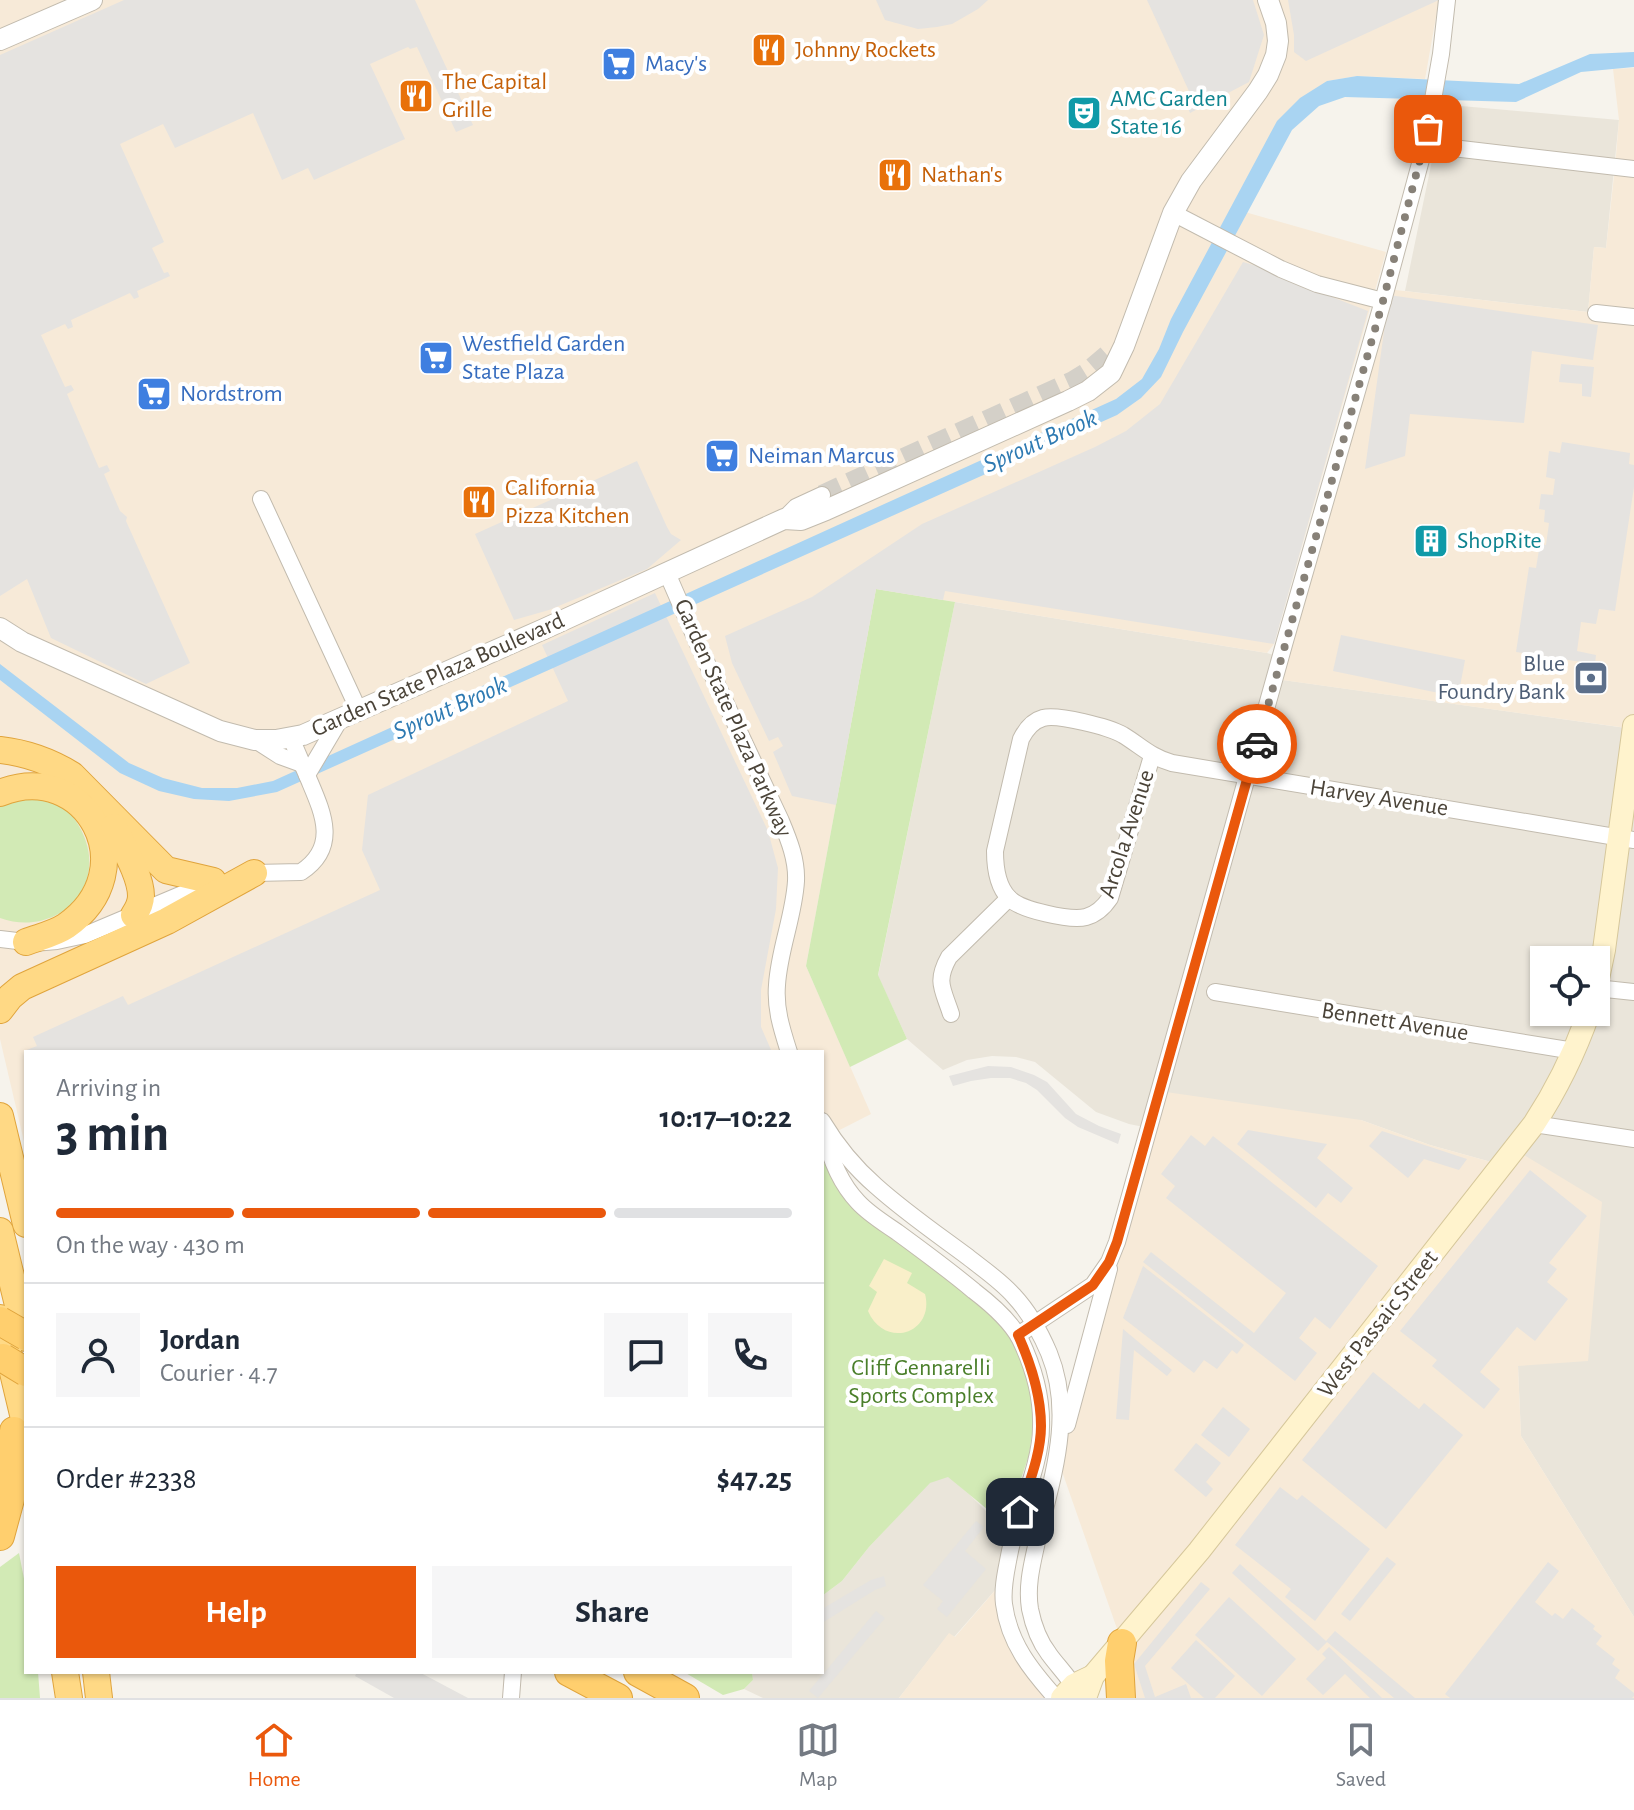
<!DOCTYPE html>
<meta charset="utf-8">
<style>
:root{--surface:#fff;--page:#f6f6f7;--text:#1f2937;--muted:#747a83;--line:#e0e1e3;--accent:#ea580c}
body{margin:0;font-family:"Alegreya Sans",sans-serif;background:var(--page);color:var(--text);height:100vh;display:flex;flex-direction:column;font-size:30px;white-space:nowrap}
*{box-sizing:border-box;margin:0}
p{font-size:26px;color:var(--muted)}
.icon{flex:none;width:44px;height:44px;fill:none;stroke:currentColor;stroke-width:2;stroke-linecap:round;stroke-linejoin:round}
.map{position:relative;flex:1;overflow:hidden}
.drawer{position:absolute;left:24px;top:1050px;width:800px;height:624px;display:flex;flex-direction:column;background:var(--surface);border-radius:0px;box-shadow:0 2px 6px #0004}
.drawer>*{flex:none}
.tools{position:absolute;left:1530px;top:946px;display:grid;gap:16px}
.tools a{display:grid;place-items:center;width:80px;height:80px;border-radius:0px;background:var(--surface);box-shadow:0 2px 6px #0004;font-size:40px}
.pin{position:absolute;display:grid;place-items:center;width:68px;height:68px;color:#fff;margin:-34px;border-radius:16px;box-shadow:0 4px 12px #0006}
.courier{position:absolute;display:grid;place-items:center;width:80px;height:80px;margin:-40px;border:6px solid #ea580c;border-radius:50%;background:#fff;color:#222;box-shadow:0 2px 10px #0007}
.headline em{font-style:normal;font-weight:700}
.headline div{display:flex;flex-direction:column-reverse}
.headline{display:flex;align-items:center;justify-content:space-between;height:136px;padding:0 32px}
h1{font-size:52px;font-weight:700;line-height:60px}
.bar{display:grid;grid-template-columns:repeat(4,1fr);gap:12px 8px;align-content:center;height:96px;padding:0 32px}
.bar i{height:10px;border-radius:6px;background:var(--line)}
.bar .on{background:var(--accent)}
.bar p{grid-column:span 4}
.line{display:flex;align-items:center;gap:20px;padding:0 32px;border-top:2px solid var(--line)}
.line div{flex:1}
.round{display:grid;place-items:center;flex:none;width:84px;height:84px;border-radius:0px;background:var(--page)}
.cta{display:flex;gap:16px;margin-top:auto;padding:16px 32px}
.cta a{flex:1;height:92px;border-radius:0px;background:var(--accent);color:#fff;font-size:32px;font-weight:700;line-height:92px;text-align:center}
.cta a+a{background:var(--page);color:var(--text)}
.tabs{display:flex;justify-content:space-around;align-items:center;height:112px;border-top:2px solid var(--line);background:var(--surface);font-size:22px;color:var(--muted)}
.tabs a{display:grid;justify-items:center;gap:4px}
.tabs .on{color:var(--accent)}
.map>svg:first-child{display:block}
.residential{fill:#eae5da;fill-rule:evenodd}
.commercial{fill:#f7ead8}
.green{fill:#d2eab5}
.sand{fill:#f9efc9}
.parking{fill:#e5e3e0}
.water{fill:#a9d4f2}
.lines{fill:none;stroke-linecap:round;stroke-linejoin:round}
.tertiary-tunnel{stroke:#d4d0c8;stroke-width:20;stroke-dasharray:20 10;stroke-linecap:butt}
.minor-casing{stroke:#c2bbae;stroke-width:18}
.tertiary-casing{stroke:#c2bbae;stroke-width:22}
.secondary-casing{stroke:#d6c79b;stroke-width:24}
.trunk-casing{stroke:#e0a43c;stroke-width:28}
.motorway-casing{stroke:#e0a43c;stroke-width:30}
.minor{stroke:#fff;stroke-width:16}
.tertiary{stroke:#fff;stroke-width:20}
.secondary{stroke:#fff3cd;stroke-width:22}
.trunk{stroke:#ffd985;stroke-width:26}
.motorway{stroke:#ffcf6e;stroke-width:28}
.motorway-bridge-casing{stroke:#e0a43c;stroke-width:30;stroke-linecap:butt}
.motorway-bridge{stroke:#ffcf6e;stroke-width:28}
.done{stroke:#878178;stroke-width:8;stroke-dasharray:0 14.4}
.route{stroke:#ea580c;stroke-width:10}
.labels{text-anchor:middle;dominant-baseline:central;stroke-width:8;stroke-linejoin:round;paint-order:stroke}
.food-label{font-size:24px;fill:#c56008;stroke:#fff;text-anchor:start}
.shop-label{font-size:24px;fill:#366cbe;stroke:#fff;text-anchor:start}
.culture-label{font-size:24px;fill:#0d838f;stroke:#fff;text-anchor:start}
.service-label{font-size:24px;fill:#4e5e75;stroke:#fff;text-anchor:end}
.street-label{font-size:24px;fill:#4b4439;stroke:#fff}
.park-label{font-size:24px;fill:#4a7f2a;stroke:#fff}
.water-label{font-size:26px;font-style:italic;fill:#2e7ab2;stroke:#fff}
</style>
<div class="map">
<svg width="1634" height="1698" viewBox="0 0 1634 1698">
<rect width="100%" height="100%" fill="#f6f3ec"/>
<g class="residential">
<polygon points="1450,105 1619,120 1606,248 1594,247 1588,312 1405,291 1435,146 1444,147"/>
<path d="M955,602L1267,653L1281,657L1276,679L1633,729L1634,726V1617L1521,1436L1518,1366L1502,1165L1430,1145L1361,1120L1149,1128L1129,1124L1096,1112L1035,1062L1016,1057L992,1056L967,1060L943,1070L907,1039L878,976ZM1544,960H1596V1012H1544Z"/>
<polygon points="948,1476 970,1495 1012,1537 1004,1580 954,1637 949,1634 899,1698 763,1698 744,1689 753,1680 752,1672 822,1672 822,1596 842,1581 869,1547 929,1483"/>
</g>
<g class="commercial">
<polygon points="0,0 1439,0 1425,79 1357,76 1327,81 1231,208 1386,252 1274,644 1267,653 876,589 806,966 871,1114 822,1139 822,1052 26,1052 26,1150 0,1039"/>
<polygon points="1634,68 1634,729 1275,679 1387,289 1588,312 1594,247 1606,248 1615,167 1619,120 1613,69"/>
<polygon points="1159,1091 1361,1120 1430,1145 1502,1165 1514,1149 1602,1202 1588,1361 1518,1366 1521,1436 1634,1617 1634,1698 1124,1698 1122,1643 1057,1457"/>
<polygon points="1004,1580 1009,1627 1056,1698 899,1698 949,1633 955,1637"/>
</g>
<g class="green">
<polygon points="876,589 955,602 878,975 907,1039 850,1067 806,966"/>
<path d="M30,797C42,800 54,802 65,809C73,815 79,825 83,834C108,889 55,938 0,918V804Z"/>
<polygon points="822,1160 855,1208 980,1300 1011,1336 1027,1371 1035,1413 1029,1455 1021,1479 1015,1482 1004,1523 948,1477 930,1483 869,1547 842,1581 822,1596"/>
<polygon points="19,1553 26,1589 26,1672 38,1672 40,1698 0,1698 0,1567"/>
<polygon points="684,1672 752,1672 753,1680 744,1689 723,1695"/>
</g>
<path class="sand" d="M884,1259L912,1273L907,1283L925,1294C935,1333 885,1350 868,1311L877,1292L869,1286Z"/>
<g class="parking">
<polygon points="124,0 415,0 473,125 456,132 417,47 410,49 408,47 370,64 405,139 314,180 308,168 282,180 253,113 175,148 163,124 120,144 164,242 152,248 164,273 168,272 170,276 137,291 139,297 134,299 130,293 71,320 73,327 68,329 65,324 41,335 65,387 71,385 74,390 67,394 99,468 107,465 110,471 104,474 120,511 127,517 126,521 190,663 146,684 51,638 27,579 0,596 0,55"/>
<polygon points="876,0 988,0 978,9 952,24 937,27 918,29 885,20"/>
<polygon points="1147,0 1253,0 1264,35 1249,82 1190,113 1187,106 1194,102"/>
<polygon points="1288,0 1439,0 1306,61 1294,52 1294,35"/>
<polygon points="1243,262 1271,270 1306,287 1368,311 1274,644 945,591 943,600 876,589 836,805 792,796 773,752 783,746 778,737 769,741 732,663 725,636 812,597 922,524 1095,447 1126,431 1160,404"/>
<polygon points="1389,295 1598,325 1593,360 1532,351 1524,423 1410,414 1405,456 1365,469"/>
<polygon points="1561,364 1594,367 1591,397 1582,396 1582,384 1559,382"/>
<polygon points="1562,442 1630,453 1629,464 1634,465 1634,487 1615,611 1599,609 1596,624 1581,622 1577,651 1596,655 1595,664 1516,652 1529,567 1536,568 1540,544 1546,545 1549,523 1544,522 1545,510 1539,509 1541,494 1553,495 1555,479 1546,477 1549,451 1560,453"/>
<polygon points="637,461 667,527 671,534 681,540 647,569 549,610 514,620 475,534"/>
<polygon points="655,593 768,831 778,868 776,909 761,990 761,1027 772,1052 26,1052 26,1058 24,1051 37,1046 33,1037 123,996 128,1005 380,890 362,850 368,795 568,701 542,645"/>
<polygon points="1341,635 1465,660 1458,697 1333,671"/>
<polygon points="988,1066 1011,1067 1034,1075 1047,1082 1076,1114 1099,1126 1121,1134 1118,1144 1078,1127 1065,1118 1037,1090 1026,1083 1010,1078 991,1078 971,1081 953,1086 949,1076"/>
<polygon points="1248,1130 1327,1144 1317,1158 1353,1188 1341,1203 1328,1193 1316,1208 1237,1144"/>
<polygon points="1382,1131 1467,1159 1459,1170 1424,1159 1408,1178 1369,1146"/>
<polygon points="1191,1135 1205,1146 1213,1136 1378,1266 1330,1329 1315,1317 1299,1338 1317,1353 1295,1381 1143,1262 1151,1252 1254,1333 1286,1293 1166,1198 1175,1186 1161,1174"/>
<polygon points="1530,1170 1587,1216 1549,1263 1557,1269 1547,1282 1568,1299 1535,1341 1517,1327 1480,1372 1500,1389 1484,1409 1432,1366 1437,1360 1400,1331"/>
<polygon points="1143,1266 1244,1345 1237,1354 1232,1350 1217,1369 1204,1360 1194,1373 1123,1318"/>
<polygon points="1123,1329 1172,1370 1167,1376 1134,1350 1129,1420 1116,1419"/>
<polygon points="1373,1372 1419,1409 1424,1403 1463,1435 1386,1529 1302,1460"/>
<polygon points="1223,1407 1250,1429 1229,1457 1201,1435"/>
<polygon points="1196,1443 1221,1463 1206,1482 1213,1489 1206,1497 1174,1470"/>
<polygon points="1280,1487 1297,1500 1302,1495 1370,1549 1315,1621 1285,1597 1291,1589 1235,1545"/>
<polygon points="976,1521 984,1527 965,1551 986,1569 947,1617 937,1609 943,1601 923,1585"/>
<polygon points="1387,1557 1396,1564 1350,1621 1341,1614"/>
<polygon points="1548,1562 1559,1571 1535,1602 1552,1616 1555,1613 1563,1619 1572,1608 1595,1626 1593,1629 1602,1636 1596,1644 1615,1659 1612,1664 1620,1670 1615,1678 1634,1693 1634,1696 1632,1698 1450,1698 1445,1694"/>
<polygon points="1240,1564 1326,1641 1335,1631 1415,1698 1394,1698 1327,1642 1318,1651 1232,1573"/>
<polygon points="884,1576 886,1586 875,1590 822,1623 822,1609 871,1580"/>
<polygon points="1201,1582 1210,1589 1145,1666 1155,1697 1186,1684 1191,1698 1145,1698 1134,1664"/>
<polygon points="1229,1597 1296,1659 1262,1696 1195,1635"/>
<polygon points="876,1611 885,1618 818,1698 809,1691"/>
<polygon points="1196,1640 1235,1676 1215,1698 1204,1698 1171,1668"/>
<polygon points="1329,1647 1382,1698 1370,1698 1345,1674 1323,1695 1306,1679 1326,1658 1322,1654"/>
<polygon points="357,1672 419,1672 468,1698 394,1698 355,1676"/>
</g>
<polygon class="water" points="1634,52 1634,67 1581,72 1516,102 1345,97 1319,106 1292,130 1183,332 1161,377 1141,398 1117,415 277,792 229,801 194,799 159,791 120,773 0,680 0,664 129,763 163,778 202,788 237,788 273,781 1116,399 1142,379 1159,349 1171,319 1277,121 1300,98 1327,81 1357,76 1519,84 1590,54"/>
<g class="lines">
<polyline class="tertiary-tunnel" points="822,495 1073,381 1086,373 1107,355"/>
<g class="minor-casing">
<g id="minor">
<polyline points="1444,147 1634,169"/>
<polyline points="1173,213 1281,269 1317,284 1383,301"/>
<polyline points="1596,313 1634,317"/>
<polyline points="261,499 359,711"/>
<polyline points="784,519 796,507 822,495"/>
<path d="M667,573L697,642L781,821C789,840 797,860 796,881C794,916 779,950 777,985C775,1009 782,1030 789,1052"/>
<polyline points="255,740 280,756 302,764"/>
<path d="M1152,756L1110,898C1104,907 1097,914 1086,917C1071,921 1020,910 1009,898C997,886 995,867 995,851L1021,739C1026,729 1032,721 1043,718C1058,714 1109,727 1123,735C1141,746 1151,757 1172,763L1634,840"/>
<polyline points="307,775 339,721"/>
<path d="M248,873L301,872C339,847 323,813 309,780C303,766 297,752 291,738"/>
<polyline points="0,939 34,943 57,941 85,935 213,881"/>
<polyline points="1596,988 1634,992"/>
<polyline points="1215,992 1574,1051"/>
<path d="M951,1014C943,989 935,982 949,957L1009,898"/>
<path d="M822,1121C837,1146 854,1167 876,1186C905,1212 937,1234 968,1257C983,1269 1001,1281 1014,1296C1029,1312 1040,1332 1049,1353C1074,1414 1053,1475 1038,1537C1033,1561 1026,1584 1030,1609C1033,1624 1039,1641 1049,1654C1058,1667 1071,1678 1077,1693"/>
<polyline points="1534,1124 1634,1139"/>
<path d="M824,1132C830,1158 840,1183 858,1202C869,1214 884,1223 897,1232C923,1251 949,1270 974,1291C991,1304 1010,1320 1020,1339C1033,1366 1042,1397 1041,1427C1041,1466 1016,1516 1009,1556C1006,1572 1002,1588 1004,1604C1009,1643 1031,1670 1056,1698"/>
<polyline points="1018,1335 1093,1285 1109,1262 1117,1242 1285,641 1383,301 1425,145 1441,54 1447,0"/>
<polyline points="1067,1425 1109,1269"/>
<polyline points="511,1698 513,1672"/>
</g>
</g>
<g class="tertiary-casing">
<g id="tertiary">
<polyline points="0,40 92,0"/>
<polyline points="0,628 22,642 220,731 255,740 276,740 303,735 544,629 784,519 801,520 826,510 1068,401 1088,391 1111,373 1124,346 1173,213 1191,181 1258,91 1268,75 1276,55 1278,41 1276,23 1268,0"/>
</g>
</g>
<g class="secondary-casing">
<g id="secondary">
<polyline points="1596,988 1604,950 1634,726"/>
<polyline points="1062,1698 1074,1685 1093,1676"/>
<path d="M1085,1698L1093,1676L1199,1551L1534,1124C1557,1089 1575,1052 1589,1012"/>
</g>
</g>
<g class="trunk-casing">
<g id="trunk">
<path d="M0,750C27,753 49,761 72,775L166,870L213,881"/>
<path d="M0,793C86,758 147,870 66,926C54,934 39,937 26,942"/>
<path d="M114,827C123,846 141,876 141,896C141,903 138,909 134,915"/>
<polyline points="0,1010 10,997 22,987 167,921 254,873"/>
<polyline points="0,1116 26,1224"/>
<polyline points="0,1231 26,1338"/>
<polyline points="0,1318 26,1427"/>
<polyline points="65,1672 69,1698"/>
<polyline points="96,1672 99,1698"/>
</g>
</g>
<g class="motorway-casing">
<g id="motorway">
<polyline points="0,1536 10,1499 14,1431"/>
<polyline points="569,1672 618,1698"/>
<polyline points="638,1672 685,1698"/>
<polyline points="1121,1698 1119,1661 1122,1643"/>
</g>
</g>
<use href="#minor" class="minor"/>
<use href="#tertiary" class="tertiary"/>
<use href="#secondary" class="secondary"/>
<use href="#trunk" class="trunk"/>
<use href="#motorway" class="motorway"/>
<g class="motorway-bridge-casing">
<g id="motorway-bridge">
<polyline points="0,1321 26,1336"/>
<polyline points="3,1358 26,1372"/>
</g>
</g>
<use href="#motorway-bridge" class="motorway-bridge"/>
</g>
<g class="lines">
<polyline class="done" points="1257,744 1383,301 1428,129"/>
<path class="route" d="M1020,1512C1028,1485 1041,1455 1041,1426C1041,1394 1031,1364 1018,1335L1093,1285L1109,1262L1117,1242L1257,744"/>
</g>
<defs>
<g id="restaurant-square" transform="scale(1.8)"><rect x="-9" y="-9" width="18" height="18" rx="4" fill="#e8710a" stroke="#fff"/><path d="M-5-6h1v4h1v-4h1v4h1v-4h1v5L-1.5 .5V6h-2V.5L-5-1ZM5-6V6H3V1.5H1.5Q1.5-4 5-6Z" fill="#fff"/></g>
<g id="supermarket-square" transform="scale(1.8)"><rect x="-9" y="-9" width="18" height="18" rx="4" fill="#3f7fe0" stroke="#fff"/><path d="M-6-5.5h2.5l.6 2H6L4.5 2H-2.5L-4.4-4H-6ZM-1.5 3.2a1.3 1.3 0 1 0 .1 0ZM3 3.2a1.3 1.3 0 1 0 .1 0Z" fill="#fff"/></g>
<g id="theatre-square" transform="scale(1.8)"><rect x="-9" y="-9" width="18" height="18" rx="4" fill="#0f9aa8" stroke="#fff"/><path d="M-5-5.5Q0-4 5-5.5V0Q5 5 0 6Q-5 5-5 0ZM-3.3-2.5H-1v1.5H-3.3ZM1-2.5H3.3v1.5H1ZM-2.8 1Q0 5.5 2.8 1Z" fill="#fff"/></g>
<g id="building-square" transform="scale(1.8)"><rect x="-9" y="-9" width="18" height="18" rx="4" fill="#0f9aa8" stroke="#fff"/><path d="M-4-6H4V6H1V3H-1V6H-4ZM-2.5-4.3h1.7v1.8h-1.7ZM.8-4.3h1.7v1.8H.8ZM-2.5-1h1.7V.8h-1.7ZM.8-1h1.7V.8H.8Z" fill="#fff"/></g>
<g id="bank-square" transform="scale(1.8)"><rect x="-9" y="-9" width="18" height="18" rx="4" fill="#5c6f8a" stroke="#fff"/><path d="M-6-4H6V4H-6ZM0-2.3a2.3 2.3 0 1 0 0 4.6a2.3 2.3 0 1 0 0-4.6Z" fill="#fff"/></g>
</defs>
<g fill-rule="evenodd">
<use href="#restaurant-square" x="769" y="50"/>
<use href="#supermarket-square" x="619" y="64"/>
<use href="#restaurant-square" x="416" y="96"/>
<use href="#theatre-square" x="1084" y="113"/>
<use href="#restaurant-square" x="895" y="175"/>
<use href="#supermarket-square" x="436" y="358"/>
<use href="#supermarket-square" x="154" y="394"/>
<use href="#supermarket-square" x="722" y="456"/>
<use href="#restaurant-square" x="479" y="502"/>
<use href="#building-square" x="1431" y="541"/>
<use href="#bank-square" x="1591" y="678"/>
</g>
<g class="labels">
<g class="food-label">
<text x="795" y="50">Johnny Rockets</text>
<text x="442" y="82">The Capital<tspan x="442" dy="28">Grille</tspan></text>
<text x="921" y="175">Nathan's</text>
<text x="505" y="488">California<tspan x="505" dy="28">Pizza Kitchen</tspan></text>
</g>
<g class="shop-label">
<text x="645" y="64">Macy's</text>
<text x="462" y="344">Westfield Garden<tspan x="462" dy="28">State Plaza</tspan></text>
<text x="180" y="394">Nordstrom</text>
<text x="748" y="456">Neiman Marcus</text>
</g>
<g class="culture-label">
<text x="1110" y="99">AMC Garden<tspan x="1110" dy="28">State 16</tspan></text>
<text x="1457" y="541">ShopRite</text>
</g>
<g class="service-label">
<text x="1565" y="664">Blue<tspan x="1565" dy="28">Foundry Bank</tspan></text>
</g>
<g class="street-label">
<text transform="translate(438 675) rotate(-24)">Garden State Plaza Boulevard</text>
<text transform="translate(733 718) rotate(66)">Garden State Plaza Parkway</text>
<text transform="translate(1379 798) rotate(9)">Harvey Avenue</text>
<text transform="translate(1127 834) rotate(-72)">Arcola Avenue</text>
<text transform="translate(1395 1022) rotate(9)">Bennett Avenue</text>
<text transform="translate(1378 1324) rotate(-52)">West Passaic Street</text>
</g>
<g class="park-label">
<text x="921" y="1368">Cliff Gennarelli<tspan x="921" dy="28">Sports Complex</tspan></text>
</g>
<g class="water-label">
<text transform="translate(1040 441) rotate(-24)">Sprout Brook</text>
<text transform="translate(450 708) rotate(-24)">Sprout Brook</text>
</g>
</g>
</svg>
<div class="tools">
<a><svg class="icon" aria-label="locate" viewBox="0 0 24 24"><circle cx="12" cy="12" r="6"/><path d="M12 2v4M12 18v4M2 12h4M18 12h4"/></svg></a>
</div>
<div class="pin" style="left:1428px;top:129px;background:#ea580c"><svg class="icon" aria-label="bag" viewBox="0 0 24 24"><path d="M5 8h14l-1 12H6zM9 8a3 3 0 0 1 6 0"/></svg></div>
<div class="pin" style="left:1020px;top:1512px;background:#1f2937"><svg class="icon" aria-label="home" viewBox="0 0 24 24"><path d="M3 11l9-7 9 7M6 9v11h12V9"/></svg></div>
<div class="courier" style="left:1257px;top:744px"><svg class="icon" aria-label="car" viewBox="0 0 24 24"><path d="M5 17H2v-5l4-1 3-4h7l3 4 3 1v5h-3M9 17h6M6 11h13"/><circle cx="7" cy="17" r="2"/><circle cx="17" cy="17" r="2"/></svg></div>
<section class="drawer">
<div class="headline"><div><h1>3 min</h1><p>Arriving in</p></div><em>10:17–10:22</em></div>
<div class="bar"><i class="on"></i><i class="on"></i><i class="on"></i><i></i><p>On the way · 430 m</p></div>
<div class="line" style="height:144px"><a class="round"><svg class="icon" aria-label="person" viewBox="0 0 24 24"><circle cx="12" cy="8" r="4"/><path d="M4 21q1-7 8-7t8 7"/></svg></a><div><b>Jordan</b><p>Courier · 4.7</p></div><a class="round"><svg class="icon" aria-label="chat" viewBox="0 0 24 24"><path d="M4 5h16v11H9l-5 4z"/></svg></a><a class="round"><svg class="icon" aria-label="phone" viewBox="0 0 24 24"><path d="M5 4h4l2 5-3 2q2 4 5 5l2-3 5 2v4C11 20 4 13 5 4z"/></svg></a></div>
<div class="line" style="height:104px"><div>Order #2338</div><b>$47.25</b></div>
<div class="cta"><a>Help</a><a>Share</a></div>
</section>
</div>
<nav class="tabs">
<a class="on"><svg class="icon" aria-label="home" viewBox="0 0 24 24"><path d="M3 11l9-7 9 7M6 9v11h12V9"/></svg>Home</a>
<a><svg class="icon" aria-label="map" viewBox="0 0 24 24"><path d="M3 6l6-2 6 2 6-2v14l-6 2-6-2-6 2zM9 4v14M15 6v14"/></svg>Map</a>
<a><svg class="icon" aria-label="saved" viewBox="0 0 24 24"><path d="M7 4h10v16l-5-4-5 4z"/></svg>Saved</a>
</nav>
